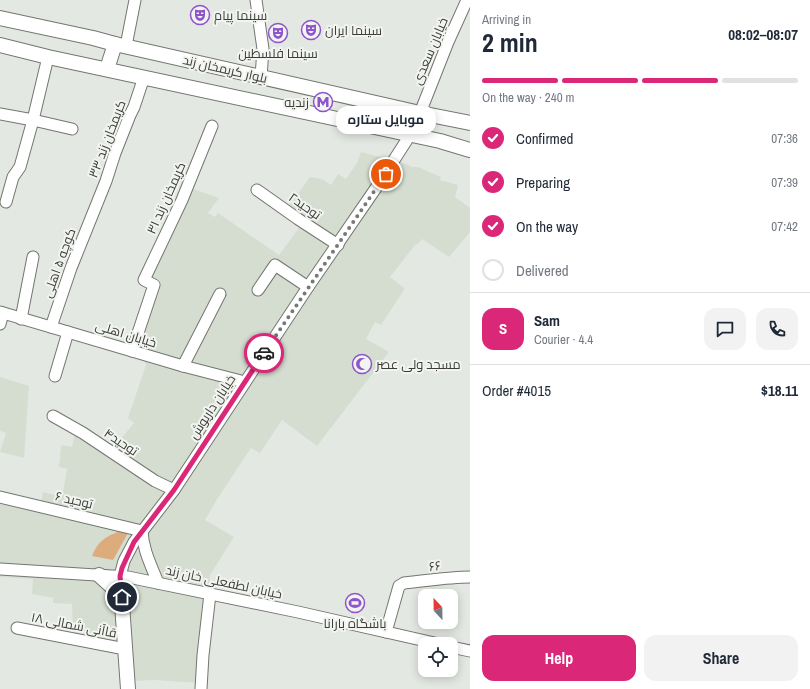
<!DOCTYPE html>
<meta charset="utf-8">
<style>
:root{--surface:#fff;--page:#f2f2f3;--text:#1f2937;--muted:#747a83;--line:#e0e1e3;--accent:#db2777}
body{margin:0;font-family:"Archivo Narrow",Cairo,sans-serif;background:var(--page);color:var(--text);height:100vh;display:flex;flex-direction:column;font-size:15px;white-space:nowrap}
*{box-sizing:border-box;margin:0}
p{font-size:13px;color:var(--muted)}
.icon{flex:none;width:22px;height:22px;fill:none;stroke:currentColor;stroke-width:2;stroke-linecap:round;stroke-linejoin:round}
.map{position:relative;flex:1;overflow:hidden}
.details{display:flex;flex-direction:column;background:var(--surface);width:340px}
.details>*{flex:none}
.needle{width:26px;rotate:338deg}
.buttons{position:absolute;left:418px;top:589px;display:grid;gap:8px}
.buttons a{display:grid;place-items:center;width:40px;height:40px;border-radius:8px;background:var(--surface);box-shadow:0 2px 10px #0003;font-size:20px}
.pin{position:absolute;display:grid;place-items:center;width:34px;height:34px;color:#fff;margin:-17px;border:2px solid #fff;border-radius:50%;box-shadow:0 1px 4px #0007}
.courier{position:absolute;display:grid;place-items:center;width:40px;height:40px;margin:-20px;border:3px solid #db2777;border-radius:50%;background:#fff;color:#222;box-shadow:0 1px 5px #0007}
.bubble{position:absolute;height:28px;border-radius:12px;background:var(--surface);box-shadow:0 2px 10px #0003;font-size:13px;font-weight:700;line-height:28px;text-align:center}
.overview em{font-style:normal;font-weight:700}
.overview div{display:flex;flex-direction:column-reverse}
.overview{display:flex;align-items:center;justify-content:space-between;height:68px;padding:0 12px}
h1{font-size:26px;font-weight:700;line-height:30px}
.bar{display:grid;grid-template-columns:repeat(4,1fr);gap:6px 4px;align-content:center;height:48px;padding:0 12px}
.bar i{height:5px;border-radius:3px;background:var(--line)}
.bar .active{background:var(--accent)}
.bar p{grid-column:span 4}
.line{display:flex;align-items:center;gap:10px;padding:0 12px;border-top:1px solid var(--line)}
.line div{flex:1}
.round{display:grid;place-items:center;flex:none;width:42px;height:42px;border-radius:12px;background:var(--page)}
ol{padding:0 12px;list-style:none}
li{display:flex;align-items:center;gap:12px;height:44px}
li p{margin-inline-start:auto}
li .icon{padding:4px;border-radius:50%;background:var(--accent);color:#fff;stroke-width:4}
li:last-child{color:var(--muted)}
li i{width:22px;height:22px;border:2px solid var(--line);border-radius:50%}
.button{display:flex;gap:8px;margin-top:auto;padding:8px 12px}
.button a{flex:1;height:46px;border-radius:12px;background:var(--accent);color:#fff;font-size:16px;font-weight:700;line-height:46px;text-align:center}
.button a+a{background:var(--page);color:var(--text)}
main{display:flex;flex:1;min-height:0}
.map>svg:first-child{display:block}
.built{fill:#d5ddd1}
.green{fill:#ddac7c}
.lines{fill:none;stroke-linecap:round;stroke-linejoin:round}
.minor-casing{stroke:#737671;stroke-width:13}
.major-casing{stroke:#737671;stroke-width:16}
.minor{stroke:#fff;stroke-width:11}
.major{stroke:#fff;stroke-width:14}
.done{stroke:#777975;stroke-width:4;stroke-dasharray:0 7.2}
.route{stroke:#db2777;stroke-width:5}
.labels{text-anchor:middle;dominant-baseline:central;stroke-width:4;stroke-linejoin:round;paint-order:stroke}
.poi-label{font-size:13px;fill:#3c3d3b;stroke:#f2f5ef;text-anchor:start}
.street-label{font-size:13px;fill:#3c3d3b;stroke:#f2f5ef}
</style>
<main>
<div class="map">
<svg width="470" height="689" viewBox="0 0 470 689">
<rect width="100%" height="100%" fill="#e4e8e2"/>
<g class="built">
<polygon points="361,152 406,164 412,167 418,167 441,177 440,180 458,185 455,197 470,208 470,232 449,257 422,239 419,243 415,245 390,277 404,288 404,290 381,325 375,322 366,339 389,352 317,446 282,420 260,453 251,448 216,501 205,520 234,537 210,575 206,607 199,683 154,680 132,681 130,651 73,635 72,604 53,603 53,598 32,594 33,579 0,577 0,504 3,505 6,496 41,501 43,492 62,497 67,469 59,467 61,445 72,447 75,432 111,451 134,423 128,418 146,365 136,344 154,288 142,283 190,188 219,198 208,213 215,217 218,213 279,255 302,224 287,209 310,177 322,179 331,185 338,174 346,179 357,163"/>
<polygon points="0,377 29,386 24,458 0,452 6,433 0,431"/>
</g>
<path class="green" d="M120,531L128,533L113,560L92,556C98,541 105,537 120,531Z"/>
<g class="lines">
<g class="minor-casing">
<g id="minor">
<polyline points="256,0 263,49 261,77"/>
<polyline points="126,46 135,0"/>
<polyline points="420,113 448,42 467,0"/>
<polyline points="0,114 33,120 72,129"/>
<polyline points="257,190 298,219 338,245"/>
<polyline points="6,202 13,177 20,167 33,120 48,57"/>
<polyline points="258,290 275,265 308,287"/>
<polyline points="0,312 183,366 245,382"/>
<polyline points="21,319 33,257"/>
<polyline points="0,324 3,313"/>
<polyline points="51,327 71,268 106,181 115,153 130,115 134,107 144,77"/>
<polyline points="132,351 154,285 144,280 182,200 212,126"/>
<polyline points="183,366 220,294"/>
<polyline points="55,376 68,332"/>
<polyline points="53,416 83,433 155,481 174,490"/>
<path d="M0,497L142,531C143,550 151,565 158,583"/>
<polyline points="0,569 128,577 298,612 439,644"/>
<polyline points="120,576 124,561 134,542 174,490 308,287 378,185 410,135"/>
<polyline points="17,628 125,649"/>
<path d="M386,632L399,586L404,583C426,581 448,577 470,577"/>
<polyline points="451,647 470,651"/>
<polyline points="201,689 203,655 210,594"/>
</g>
</g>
<g class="major-casing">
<g id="major">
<polyline points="0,18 93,38 115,44 420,113 470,123"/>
<polyline points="0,45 48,57 440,141 470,150"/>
<polyline points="107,69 115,44"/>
<polyline points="99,575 121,595"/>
<polyline points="120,576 128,689"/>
</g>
</g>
<use href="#minor" class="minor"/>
<use href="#major" class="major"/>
</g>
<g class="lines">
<polyline class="done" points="264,353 386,174"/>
<polyline class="route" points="122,597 120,576 122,568 134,542 174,490 264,353"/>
</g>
<defs>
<g id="theatre-ring" transform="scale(1)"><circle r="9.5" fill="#f2f5ef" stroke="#8d54cb" stroke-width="1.5"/><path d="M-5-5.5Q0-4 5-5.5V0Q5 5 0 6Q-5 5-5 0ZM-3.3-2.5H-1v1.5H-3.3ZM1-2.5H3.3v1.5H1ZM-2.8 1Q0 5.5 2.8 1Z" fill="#8d54cb"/></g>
<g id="metro-ring" transform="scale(1)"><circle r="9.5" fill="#f2f5ef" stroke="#8d54cb" stroke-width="1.5"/><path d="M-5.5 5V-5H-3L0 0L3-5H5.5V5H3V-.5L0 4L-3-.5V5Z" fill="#8d54cb"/></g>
<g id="mosque-ring" transform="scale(1)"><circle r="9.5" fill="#f2f5ef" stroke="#8d54cb" stroke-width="1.5"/><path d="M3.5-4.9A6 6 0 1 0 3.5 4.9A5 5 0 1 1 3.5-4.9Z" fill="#8d54cb"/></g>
<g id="stadium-ring" transform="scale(1)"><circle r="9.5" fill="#f2f5ef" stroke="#8d54cb" stroke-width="1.5"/><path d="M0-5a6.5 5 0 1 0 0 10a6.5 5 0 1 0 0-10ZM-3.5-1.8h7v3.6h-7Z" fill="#8d54cb"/></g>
</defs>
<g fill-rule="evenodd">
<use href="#theatre-ring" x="200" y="15"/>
<use href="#theatre-ring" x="311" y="30"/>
<use href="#theatre-ring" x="278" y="33"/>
<use href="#metro-ring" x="323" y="102"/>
<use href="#mosque-ring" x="362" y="364"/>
<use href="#stadium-ring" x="355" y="603"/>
</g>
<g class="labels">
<g class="poi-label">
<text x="214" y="15">سینما پیام</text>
<text x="325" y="30">سینما ایران</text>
<text x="278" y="53" text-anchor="middle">سینما فلسطین</text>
<text x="309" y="102" text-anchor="end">زندیه</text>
<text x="376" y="364">مسجد ولی عصر</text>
<text x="355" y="623" text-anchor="middle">باشگاه بارانا</text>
</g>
<g class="street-label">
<text transform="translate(430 51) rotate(-67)">خیابان سعدی</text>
<text transform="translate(225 69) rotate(13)">بلوار کریمخان زند</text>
<text transform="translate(107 139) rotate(-69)">کریمخان زند ۳۳</text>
<text transform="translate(166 198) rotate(-66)">کریمخان زند ۳۱</text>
<text transform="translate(305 206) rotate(35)">توحید۲</text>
<text transform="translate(59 263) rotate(-70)">کوچه ۵ اهلی</text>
<text transform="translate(126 334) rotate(17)">خیابان اهلی</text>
<text transform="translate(212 407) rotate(-57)">خیابان داریوش</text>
<text transform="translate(121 442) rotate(34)">توحید۴</text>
<text transform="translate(74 500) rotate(13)">۶ توحید</text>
<text transform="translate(435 566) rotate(-7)">۶۶</text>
<text transform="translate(224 582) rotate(12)">خیابان لطفعلی خان زند</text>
<text transform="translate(74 625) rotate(11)">۱۸ قاآنی شمالی</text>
</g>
</g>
</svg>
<div class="buttons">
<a><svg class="needle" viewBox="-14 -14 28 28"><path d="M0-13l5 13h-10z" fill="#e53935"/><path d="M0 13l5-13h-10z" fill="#747a83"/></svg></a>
<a><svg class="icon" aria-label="locate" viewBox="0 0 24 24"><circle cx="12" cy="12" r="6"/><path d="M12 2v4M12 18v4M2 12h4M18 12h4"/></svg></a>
</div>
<div class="pin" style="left:386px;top:174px;background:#ea580c"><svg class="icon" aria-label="bag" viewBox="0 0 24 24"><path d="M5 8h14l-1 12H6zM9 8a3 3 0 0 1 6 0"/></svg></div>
<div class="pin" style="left:122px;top:597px;background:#1f2937"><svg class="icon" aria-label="home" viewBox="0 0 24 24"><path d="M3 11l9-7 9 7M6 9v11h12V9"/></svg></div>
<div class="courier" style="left:264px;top:353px"><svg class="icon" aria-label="car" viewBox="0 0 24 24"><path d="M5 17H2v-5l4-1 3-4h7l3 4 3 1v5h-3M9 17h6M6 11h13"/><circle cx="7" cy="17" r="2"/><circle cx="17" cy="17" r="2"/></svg></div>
<div class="bubble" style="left:336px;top:106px;width:100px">موبایل ستاره</div>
</div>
<section class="details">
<div class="overview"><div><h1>2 min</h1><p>Arriving in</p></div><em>08:02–08:07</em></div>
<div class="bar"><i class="active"></i><i class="active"></i><i class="active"></i><i></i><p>On the way · 240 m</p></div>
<ol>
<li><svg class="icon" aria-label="check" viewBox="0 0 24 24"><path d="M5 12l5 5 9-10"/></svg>Confirmed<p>07:36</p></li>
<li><svg class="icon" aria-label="check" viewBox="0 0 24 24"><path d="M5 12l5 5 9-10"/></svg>Preparing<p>07:39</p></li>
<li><svg class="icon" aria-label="check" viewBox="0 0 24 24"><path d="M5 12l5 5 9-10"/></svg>On the way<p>07:42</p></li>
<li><i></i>Delivered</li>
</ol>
<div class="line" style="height:72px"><b class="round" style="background:var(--accent);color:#fff">S</b><div><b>Sam</b><p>Courier · 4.4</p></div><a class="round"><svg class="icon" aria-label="chat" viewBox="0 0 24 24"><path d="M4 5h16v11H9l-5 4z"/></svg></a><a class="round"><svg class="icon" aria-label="phone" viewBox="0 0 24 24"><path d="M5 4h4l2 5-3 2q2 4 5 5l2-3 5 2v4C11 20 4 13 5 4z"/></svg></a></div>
<div class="line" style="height:52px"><div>Order #4015</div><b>$18.11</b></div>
<div class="button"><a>Help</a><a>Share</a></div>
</section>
</main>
